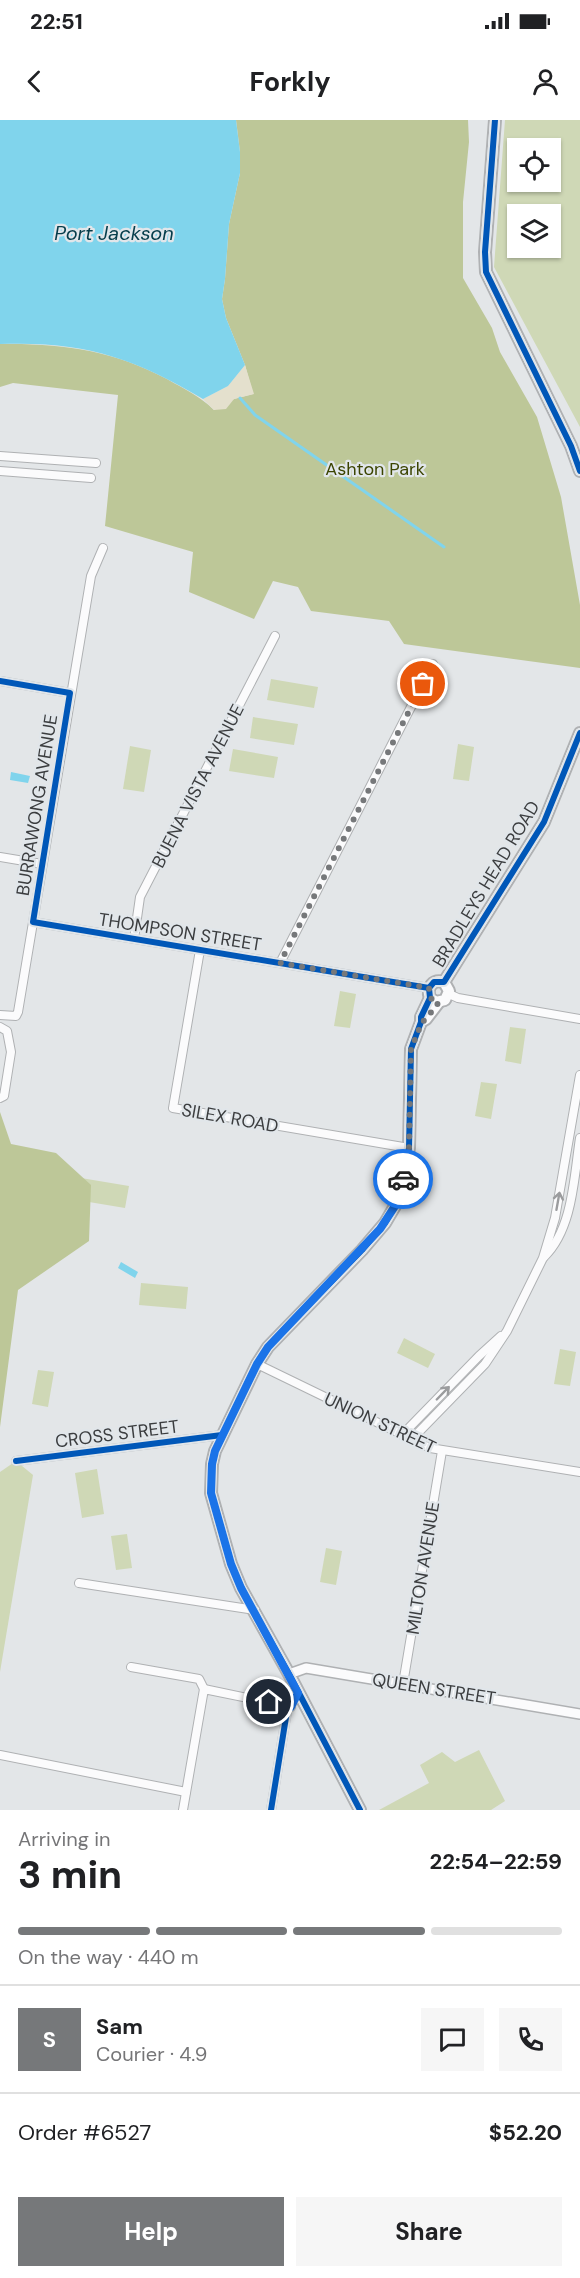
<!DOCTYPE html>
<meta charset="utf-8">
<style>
:root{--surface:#fff;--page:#f6f6f6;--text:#202124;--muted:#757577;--line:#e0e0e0;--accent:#76787a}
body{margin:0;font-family:"DM Sans",sans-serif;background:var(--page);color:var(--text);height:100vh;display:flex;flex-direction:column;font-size:22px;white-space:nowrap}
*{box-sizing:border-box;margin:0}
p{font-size:20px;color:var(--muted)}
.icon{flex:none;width:33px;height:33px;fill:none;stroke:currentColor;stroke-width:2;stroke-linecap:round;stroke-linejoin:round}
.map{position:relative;height:1690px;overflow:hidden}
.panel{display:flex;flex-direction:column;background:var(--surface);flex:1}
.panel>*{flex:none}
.fabs{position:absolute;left:507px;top:18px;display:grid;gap:12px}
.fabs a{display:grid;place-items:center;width:54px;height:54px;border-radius:0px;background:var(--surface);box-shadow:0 2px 4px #0004;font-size:30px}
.pin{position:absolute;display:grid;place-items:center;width:51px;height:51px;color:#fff;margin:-26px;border:3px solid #fff;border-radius:50%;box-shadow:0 2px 6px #0007}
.courier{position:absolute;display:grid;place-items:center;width:60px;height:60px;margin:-30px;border:4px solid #1a73e8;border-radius:50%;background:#fff;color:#222;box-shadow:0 2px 8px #0007}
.head em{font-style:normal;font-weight:700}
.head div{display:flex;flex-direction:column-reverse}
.head{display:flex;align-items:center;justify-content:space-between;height:102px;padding:0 18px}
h1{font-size:39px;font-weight:700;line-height:45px}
.bar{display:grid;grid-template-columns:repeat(4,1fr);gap:9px 6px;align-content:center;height:72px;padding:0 18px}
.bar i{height:8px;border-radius:4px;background:var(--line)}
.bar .selected{background:var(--accent)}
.bar p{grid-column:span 4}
.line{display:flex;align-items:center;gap:15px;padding:0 18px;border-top:2px solid var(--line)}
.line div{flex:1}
.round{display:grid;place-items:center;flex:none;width:63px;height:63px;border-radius:0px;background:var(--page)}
.button{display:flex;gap:12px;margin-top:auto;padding:12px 18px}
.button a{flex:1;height:69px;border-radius:0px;background:var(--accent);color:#fff;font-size:24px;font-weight:700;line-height:69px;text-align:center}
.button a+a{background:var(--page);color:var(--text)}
.status{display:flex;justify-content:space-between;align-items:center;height:42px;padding:0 30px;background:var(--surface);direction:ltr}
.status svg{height:16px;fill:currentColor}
header{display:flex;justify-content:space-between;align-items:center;height:78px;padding:0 18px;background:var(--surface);font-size:27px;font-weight:700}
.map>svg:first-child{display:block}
.green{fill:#cfd8b6;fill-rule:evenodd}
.forest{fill:#bdc798}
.sand{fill:#e4e0cd}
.water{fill:#80d4ec}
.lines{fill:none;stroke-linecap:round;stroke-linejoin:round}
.stream{stroke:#80d4ec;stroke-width:3}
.minor-casing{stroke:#afb1b3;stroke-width:10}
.tertiary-casing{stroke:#afb1b3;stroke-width:12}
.secondary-casing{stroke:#afb1b3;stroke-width:14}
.minor{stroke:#fbfbfc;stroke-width:8}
.tertiary{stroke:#fbfbfc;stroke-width:9}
.secondary{stroke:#fbfbfc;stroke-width:10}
.cycleway-casing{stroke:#e1e6ea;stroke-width:10}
.cycleway{stroke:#0057b8;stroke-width:6}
.oneway{stroke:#9b9c9e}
.done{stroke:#76787a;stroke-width:6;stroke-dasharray:0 10.8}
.route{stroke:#1a73e8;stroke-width:8}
.labels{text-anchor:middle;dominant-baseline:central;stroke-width:4.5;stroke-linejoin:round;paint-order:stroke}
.park-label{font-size:18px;fill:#3b4400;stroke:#e1e6ea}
.street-label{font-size:18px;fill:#3b3d3f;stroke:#e1e6ea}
.water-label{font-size:20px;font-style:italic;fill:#053d4b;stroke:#e1e6ea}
</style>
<div class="status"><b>22:51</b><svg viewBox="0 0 49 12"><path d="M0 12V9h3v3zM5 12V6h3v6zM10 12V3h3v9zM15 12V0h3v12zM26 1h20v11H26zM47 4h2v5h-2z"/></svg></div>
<header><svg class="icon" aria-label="back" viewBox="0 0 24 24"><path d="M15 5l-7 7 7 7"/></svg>Forkly<svg class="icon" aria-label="person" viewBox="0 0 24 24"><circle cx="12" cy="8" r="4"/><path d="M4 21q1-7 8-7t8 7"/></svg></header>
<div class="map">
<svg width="580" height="1690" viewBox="0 0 580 1690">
<rect width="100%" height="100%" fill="#e3e6e8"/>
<g class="green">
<path d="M505,0H580V307L494,147ZM518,28H550V62H518ZM518,94H550V128H518Z"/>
<polygon points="271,559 318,567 314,588 267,580"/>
<polygon points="253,597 298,604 294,625 250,618"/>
<polygon points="458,624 474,627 469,661 453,659"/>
<polygon points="130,626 151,630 144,672 123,669"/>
<polygon points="233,629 278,637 274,658 229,651"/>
<polygon points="340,871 356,874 350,908 334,906"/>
<polygon points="510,907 526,909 521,944 505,941"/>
<polygon points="481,962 497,964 491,999 475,996"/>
<polygon points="81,1058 129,1066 125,1088 77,1080"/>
<polygon points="141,1163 188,1167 186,1189 139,1185"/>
<polygon points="404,1218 435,1234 428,1248 397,1233"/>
<polygon points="560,1229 576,1232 570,1266 554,1264"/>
<polygon points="38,1250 54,1252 48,1287 32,1284"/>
<polygon points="16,1341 33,1355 0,1552 0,1352"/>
<polygon points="97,1349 104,1394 82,1398 75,1353"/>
<polygon points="127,1414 132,1448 116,1450 111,1416"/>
<polygon points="326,1428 342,1431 336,1465 320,1462"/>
<polygon points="479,1630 505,1681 491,1690 379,1690 429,1663 420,1645 442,1632 455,1642"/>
</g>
<g class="forest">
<path d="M236,0H468L469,22L463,82V158L492,208L500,232L537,297L561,377L580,485V548L404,524L389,501L311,491L298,467L273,461L254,499L189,472L193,432L105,406L118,275L13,263L0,267V224C62,223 112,230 167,259C184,269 200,276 214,290L234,279L253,274L245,245L226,198L222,179L225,159L229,104L240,53V32Z"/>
<polygon points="0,992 11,1024 56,1033 91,1065 89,1121 18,1170 0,1307"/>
</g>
<polygon class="sand" points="245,245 254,274 234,279 226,289 214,290 203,279 228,266"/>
<g class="water">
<path d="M0,0H236L240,32V53L229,104L225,159L222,179L226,198L245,245L228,266L203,279C132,237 84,221 0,224Z"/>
<polygon points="11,652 30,656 28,663 10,660"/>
<polygon points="121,1142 138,1152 135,1158 118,1148"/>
</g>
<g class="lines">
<polyline class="stream" points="240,278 255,295 444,427"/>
<g class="minor-casing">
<g id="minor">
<polyline points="0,336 96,343"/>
<polyline points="0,351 91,358"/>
<polyline points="0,561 70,573"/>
<polyline points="0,737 42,744"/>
<polyline points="33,802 429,868"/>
<polyline points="134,819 140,777 275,516"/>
<polyline points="200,830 173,988 409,1028"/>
<polyline points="280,843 433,544"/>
<polyline points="449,874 458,878 580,899"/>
<polyline points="0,895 16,896 18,892 91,456 103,428"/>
<polyline points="0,907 7,911 11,932 4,976 0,978"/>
<path d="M544,1137C573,1109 574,1057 580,1018"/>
<polyline points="257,1244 430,1328 580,1352"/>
<polyline points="402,1315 479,1236 501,1216"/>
<polyline points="411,1320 485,1244 507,1211 543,1138 555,1098 580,955"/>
<polyline points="16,1341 222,1315"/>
<polyline points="79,1463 255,1490"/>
<polyline points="131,1547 199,1559 204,1569"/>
<polyline points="403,1564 442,1331"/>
<polyline points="0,1635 186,1672"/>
<polyline points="183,1690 204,1569 291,1587"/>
<polyline points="271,1690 287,1591 298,1573"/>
</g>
</g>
<g class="tertiary-casing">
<polyline id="tertiary" points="289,1554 306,1548 580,1594"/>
</g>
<g class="secondary-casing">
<g id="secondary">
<polyline points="495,0 485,132 486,152 571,326 580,351"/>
<polyline points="444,862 544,702 580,613"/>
<polyline points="430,878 436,882 445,880 449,871 444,862"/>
<path d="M430,878C426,867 433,859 444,862"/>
<polyline points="421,902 426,899 439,882"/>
<polyline points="360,1690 289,1554 241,1468 231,1444 211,1373 212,1344 215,1331 257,1244 268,1227 362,1130 385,1103 395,1086 402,1065 409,1028 411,929 421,902 421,897 430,878"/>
</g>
</g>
<use href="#minor" class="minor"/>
<use href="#tertiary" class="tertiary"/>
<use href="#secondary" class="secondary"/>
<g class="cycleway-casing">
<g id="cycleway">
<polyline points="495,0 485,132 486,152 571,326 580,351"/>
<polyline points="0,561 70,573 33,802 429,868"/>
<polyline points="16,1341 222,1315"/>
<polyline points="271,1690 287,1591 298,1573"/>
<polyline points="360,1690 289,1554 241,1468 231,1444 211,1373 212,1344 215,1331 257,1244 268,1227 362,1130 385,1103 395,1086 402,1065 409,1028 411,929 421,902 421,897 430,878 429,868 434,862 444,862 544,702 580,613"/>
</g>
</g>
<use href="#cycleway" class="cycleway"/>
</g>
<defs><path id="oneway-shaft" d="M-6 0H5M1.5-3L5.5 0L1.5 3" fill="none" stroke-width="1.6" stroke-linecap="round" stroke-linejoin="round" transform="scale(1.5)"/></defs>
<g class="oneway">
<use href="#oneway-shaft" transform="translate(558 1081) rotate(-80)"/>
<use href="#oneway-shaft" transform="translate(443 1273) rotate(-46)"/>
</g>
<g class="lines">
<polyline class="done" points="403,1059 409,1028 411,929 422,902 426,899 439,882 430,878 429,868 280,843 423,564"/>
<polyline class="route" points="269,1582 291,1587 298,1573 241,1468 231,1444 211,1373 212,1344 215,1331 257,1244 268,1227 380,1109 395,1086 403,1059"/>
</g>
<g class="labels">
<g class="park-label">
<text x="375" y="349">Ashton Park</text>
</g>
<g class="street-label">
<text transform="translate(198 666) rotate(-63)">BUENA VISTA AVENUE</text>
<text transform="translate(37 685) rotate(-81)">BURRAWONG AVENUE</text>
<text transform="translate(486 764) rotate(-59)">BRADLEYS HEAD ROAD</text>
<text transform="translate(180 812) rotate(9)">THOMPSON STREET</text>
<text transform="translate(230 998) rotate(10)">SILEX ROAD</text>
<text transform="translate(380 1303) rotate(25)">UNION STREET</text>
<text transform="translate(117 1314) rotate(-7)">CROSS STREET</text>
<text transform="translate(423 1448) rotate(-81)">MILTON AVENUE</text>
<text transform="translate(434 1569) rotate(9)">QUEEN STREET</text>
</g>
<g class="water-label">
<text x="114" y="113">Port Jackson</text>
</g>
</g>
</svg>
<div class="fabs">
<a><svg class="icon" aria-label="locate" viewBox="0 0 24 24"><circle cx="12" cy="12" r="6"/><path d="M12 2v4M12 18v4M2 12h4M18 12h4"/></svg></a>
<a><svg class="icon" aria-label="layers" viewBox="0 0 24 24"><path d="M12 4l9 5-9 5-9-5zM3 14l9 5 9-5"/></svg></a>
</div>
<div class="pin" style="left:423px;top:564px;background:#ea580c"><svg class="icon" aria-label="bag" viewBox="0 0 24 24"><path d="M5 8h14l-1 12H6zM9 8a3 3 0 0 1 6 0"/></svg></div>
<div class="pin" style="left:269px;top:1582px;background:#1f2937"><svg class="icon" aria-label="home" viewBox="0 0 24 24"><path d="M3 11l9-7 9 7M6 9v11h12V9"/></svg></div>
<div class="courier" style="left:403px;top:1059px"><svg class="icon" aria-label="car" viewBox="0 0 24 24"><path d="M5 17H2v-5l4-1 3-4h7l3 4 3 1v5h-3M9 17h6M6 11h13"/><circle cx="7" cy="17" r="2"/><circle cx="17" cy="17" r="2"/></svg></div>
</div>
<section class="panel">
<div class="head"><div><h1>3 min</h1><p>Arriving in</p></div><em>22:54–22:59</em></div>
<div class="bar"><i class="selected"></i><i class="selected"></i><i class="selected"></i><i></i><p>On the way · 440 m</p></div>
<div class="line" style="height:108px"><b class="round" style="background:var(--accent);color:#fff">S</b><div><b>Sam</b><p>Courier · 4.9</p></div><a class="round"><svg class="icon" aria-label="chat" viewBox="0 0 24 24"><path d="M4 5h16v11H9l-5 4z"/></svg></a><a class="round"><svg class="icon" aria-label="phone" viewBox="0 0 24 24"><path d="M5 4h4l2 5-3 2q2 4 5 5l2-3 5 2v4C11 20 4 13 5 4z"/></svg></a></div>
<div class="line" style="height:78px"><div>Order #6527</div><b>$52.20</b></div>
<div class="button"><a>Help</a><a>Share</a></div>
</section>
